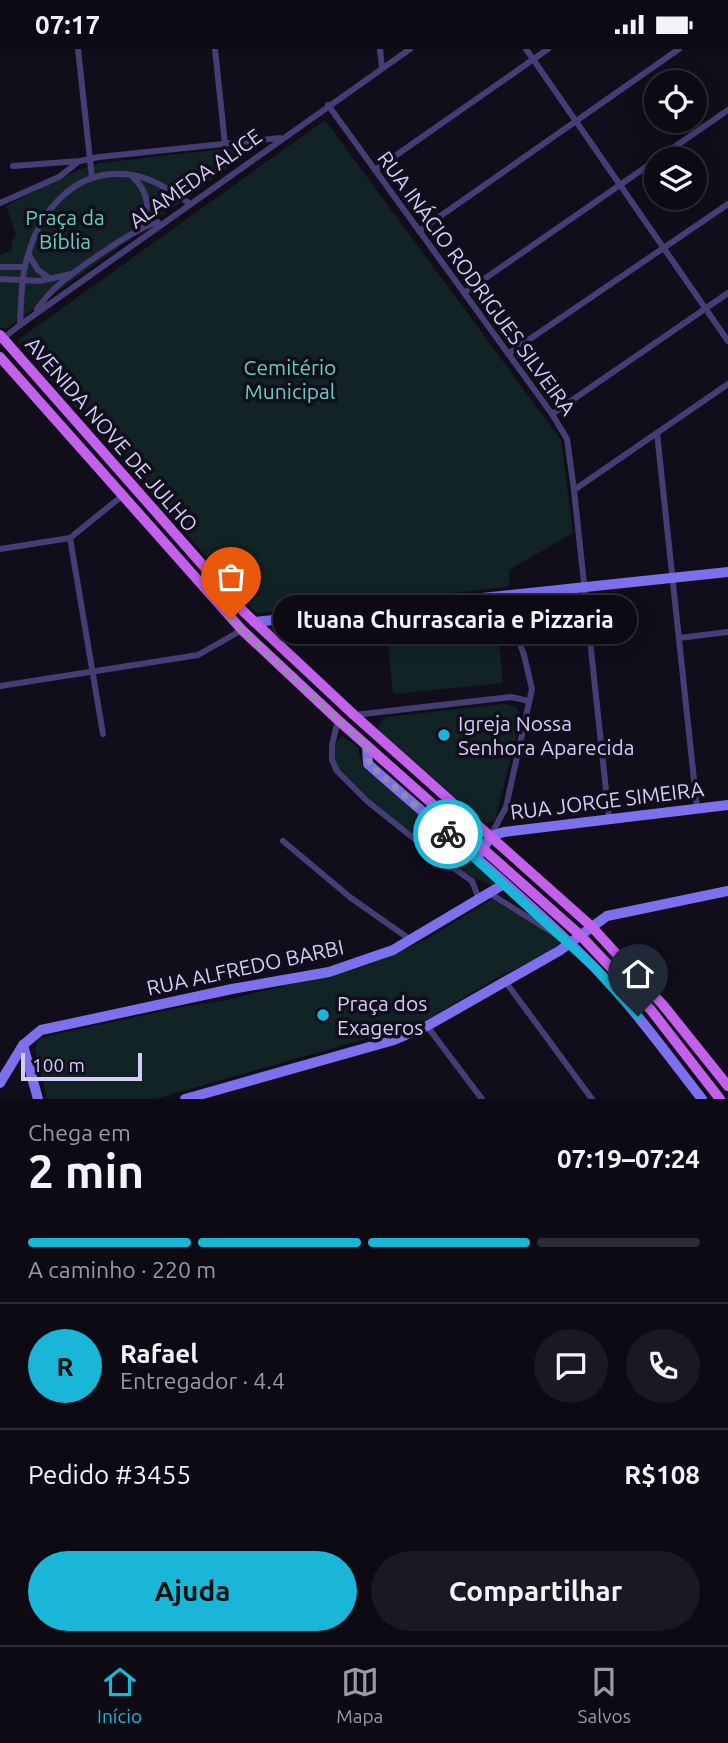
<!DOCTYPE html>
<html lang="pt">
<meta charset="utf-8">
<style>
:root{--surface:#0d0a14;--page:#1b1822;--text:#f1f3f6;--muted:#9a9aa0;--line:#2d2b34;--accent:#1ab6d8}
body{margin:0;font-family:Ubuntu,sans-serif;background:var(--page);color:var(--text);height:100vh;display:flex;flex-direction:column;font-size:26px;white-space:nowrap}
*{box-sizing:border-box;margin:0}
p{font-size:23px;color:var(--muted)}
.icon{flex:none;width:38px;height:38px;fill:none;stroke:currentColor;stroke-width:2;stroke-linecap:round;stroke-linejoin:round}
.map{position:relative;height:1050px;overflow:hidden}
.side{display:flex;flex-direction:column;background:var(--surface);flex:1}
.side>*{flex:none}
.tools{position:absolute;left:644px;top:21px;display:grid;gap:14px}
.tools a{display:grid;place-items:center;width:63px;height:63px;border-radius:50%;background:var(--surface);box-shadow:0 4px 18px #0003,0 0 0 2px var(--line);font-size:35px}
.scale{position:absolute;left:21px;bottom:18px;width:121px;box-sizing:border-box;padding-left:7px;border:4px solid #d5cdf9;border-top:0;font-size:19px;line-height:24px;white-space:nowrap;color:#d5cdf9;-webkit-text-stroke:5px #110d1b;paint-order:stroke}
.pin{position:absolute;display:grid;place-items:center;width:60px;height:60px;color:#fff;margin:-72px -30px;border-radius:50% 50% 50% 0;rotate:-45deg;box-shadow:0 0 7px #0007}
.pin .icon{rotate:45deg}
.courier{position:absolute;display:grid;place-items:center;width:70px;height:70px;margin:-35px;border:5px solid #1ab6d8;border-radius:50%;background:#fff;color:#222;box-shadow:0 2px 9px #0007}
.bubble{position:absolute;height:49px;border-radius:24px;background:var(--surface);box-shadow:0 4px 18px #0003,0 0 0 2px var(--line);font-size:23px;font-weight:700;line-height:49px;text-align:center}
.summary em{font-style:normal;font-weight:700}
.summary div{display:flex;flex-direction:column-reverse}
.summary{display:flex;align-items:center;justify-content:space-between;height:119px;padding:0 28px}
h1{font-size:46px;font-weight:700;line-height:52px}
.bar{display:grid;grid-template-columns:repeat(4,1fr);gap:10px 7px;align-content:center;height:84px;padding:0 28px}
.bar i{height:9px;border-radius:5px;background:var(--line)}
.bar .selected{background:var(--accent)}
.bar p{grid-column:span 4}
.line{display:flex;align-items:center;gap:18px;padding:0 28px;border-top:2px solid var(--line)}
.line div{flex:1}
.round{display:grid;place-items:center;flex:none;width:74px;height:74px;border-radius:37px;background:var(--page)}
.primary-button{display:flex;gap:14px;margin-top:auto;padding:14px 28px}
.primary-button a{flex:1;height:80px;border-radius:42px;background:var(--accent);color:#111;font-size:28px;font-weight:700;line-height:80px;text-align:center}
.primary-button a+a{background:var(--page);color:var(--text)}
.status{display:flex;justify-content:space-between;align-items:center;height:49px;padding:0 35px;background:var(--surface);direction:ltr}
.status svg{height:19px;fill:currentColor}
.tabs{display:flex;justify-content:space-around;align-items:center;height:98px;border-top:2px solid var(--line);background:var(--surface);font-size:19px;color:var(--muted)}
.tabs a{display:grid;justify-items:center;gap:4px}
.tabs .selected{color:var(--accent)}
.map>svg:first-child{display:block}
.green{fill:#112324}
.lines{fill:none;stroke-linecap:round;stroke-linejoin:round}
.street{stroke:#443e74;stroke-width:6}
.secondary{stroke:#7c70ed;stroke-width:10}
.primary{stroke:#c361ec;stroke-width:10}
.done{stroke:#908aab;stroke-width:7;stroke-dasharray:0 12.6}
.route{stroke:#1ab6d8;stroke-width:9}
.poi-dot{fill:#1ab6d8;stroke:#110d1b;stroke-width:2.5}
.labels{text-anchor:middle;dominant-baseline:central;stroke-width:7;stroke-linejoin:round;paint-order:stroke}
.street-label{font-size:21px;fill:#d5cdf9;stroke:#110d1b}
.park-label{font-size:21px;fill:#63cfbc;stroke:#110d1b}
.poi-label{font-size:21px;fill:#d5cdf9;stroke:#110d1b;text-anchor:start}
</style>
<div class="status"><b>07:17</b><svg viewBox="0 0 49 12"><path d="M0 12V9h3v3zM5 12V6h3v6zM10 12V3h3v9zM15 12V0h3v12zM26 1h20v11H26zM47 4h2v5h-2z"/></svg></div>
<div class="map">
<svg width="728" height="1050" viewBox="0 0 728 1050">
<rect width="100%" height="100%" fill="#110d1b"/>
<g class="green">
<polygon points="325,71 561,391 573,484 509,521 509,538 258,564 252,560 18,293 19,290"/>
<polygon points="242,98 247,102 245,106 6,280 0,278 0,206 12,201 11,195 16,186 6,157 78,121 100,114"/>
<polygon points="495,558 503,634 393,645 385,570"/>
<polygon points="504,655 516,658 521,670 495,771 488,774 480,770 383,686 379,681 380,674 386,668"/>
<path d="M342,687L357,697L363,718L492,826L494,834L492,836C463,829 354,743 337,717C333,711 334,703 334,696Z"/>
<polygon points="492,850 560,893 552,902 498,928 421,974 155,1050 47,1050 35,1000 37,992 43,988 187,957 223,952 368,916 427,890"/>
</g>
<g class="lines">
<g class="street">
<polyline points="78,0 92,129"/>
<polyline points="215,0 225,95"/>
<polyline points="380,0 382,19"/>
<polyline points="526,0 728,292"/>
<polyline points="328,56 552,365 567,390 574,441 609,769"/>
<polyline points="657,110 728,61"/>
<polyline points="13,117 80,112 99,108 280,89"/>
<polyline points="375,121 548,0"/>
<path d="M132,127C149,143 153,163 136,181"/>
<polyline points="0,154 59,128 78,113"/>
<polyline points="419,182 679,0"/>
<polyline points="29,206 38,221 49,229"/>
<polyline points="0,218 25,218"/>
<polyline points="0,230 40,232 71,225"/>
<polyline points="464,244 656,111"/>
<path d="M37,260C42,254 46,248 51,243C69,225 136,178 158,173"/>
<path d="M20,276C21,256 21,236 25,217C37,165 73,117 132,126C153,129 172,143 189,154"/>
<polyline points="1,291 20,276 410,0"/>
<polyline points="508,305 728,155"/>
<polyline points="552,365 728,244"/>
<polyline points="657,384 697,759"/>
<polyline points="574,441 728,335"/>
<polyline points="70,489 103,685"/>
<polyline points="0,500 70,489 122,447"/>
<polyline points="679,589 728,583"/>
<polyline points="0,637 198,606 242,581"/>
<polyline points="354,666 511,648 529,652"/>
<polyline points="338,671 332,696 332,711 337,722 367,752 432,804 472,832 479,850"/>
<polyline points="491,786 506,758 532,640 524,606 503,547"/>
<polyline points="283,792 351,849 411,891"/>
<polyline points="489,844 556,886"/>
<polyline points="505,932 592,1050"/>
<polyline points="427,977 482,1050"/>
</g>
<g class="secondary">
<polyline points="254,573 728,523"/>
<path d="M367,697L368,715C444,782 523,846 594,918C634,959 667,1005 702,1050"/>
<polyline points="480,804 491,787 504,783 728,756"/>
<polyline points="23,996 38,1050"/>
<polyline points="0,1034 23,996 41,981 232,940 329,923 393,901 504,835"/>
<polyline points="185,1050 394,991 427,977 559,902 607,867 728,842"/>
</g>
<g class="primary">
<polyline points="0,286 244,563 354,666 591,877 663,956 728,1037"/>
<polyline points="0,308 242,581 338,671 580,886 651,961 720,1050"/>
</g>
</g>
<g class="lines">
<polyline class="done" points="231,570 273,611 367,697 369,715 448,785"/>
<polyline class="route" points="448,785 594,918 638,967"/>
</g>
<g class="poi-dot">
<circle cx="444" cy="686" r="7"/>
<circle cx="323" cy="966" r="7"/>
</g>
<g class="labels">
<g class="street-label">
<text transform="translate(195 129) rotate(-35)">ALAMEDA ALICE</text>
<text transform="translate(477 234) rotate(54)">RUA INÁCIO RODRIGUES SILVEIRA</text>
<text transform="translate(112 385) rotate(49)">AVENIDA NOVE DE JULHO</text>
<text transform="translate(607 751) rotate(-7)">RUA JORGE SIMEIRA</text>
<text transform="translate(245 918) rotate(-12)">RUA ALFREDO BARBI</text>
</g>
<g class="park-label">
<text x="65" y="168">Praça da<tspan x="65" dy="24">Bíblia</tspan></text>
<text x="290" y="318">Cemitério<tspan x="290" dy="24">Municipal</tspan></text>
</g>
<g class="poi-label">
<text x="458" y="674">Igreja Nossa<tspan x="458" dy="24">Senhora Aparecida</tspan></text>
<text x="337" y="954">Praça dos<tspan x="337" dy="24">Exageros</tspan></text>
</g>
</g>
</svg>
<div class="tools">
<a><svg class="icon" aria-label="locate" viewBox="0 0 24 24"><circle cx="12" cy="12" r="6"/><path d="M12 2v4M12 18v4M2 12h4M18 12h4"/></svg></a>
<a><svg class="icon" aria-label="layers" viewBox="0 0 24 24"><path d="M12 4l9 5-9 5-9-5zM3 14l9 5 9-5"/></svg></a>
</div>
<div class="scale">100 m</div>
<div class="pin" style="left:231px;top:570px;background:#ea580c"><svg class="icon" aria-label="bag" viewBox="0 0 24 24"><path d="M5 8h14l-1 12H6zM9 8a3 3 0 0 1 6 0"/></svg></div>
<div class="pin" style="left:638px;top:967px;background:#1f2937"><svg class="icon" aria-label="home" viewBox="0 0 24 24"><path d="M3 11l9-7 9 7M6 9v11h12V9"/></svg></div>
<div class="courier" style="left:448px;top:785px"><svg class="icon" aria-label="bike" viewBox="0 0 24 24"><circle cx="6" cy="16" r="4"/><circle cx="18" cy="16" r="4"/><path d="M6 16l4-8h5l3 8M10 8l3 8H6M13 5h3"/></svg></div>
<div class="bubble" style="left:273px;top:546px;width:364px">Ituana Churrascaria e Pizzaria</div>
</div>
<section class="side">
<div class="summary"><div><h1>2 min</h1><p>Chega em</p></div><em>07:19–07:24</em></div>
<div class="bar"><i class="selected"></i><i class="selected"></i><i class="selected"></i><i></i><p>A caminho · 220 m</p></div>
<div class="line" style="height:126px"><b class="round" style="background:var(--accent);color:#111">R</b><div><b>Rafael</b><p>Entregador · 4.4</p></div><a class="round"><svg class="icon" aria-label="chat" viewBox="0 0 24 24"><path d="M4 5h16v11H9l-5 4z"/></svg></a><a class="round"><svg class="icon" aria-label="phone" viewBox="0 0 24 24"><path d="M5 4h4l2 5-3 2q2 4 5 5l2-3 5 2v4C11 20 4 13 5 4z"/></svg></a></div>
<div class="line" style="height:91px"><div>Pedido #3455</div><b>R$108</b></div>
<div class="primary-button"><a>Ajuda</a><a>Compartilhar</a></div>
</section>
<nav class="tabs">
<a class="selected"><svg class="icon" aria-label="home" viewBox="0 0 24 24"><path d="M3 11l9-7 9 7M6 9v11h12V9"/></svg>Início</a>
<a><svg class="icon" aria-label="map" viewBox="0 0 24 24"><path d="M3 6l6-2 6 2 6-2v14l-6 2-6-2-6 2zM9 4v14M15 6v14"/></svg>Mapa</a>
<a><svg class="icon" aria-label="saved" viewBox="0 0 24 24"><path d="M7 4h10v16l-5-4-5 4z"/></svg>Salvos</a>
</nav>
